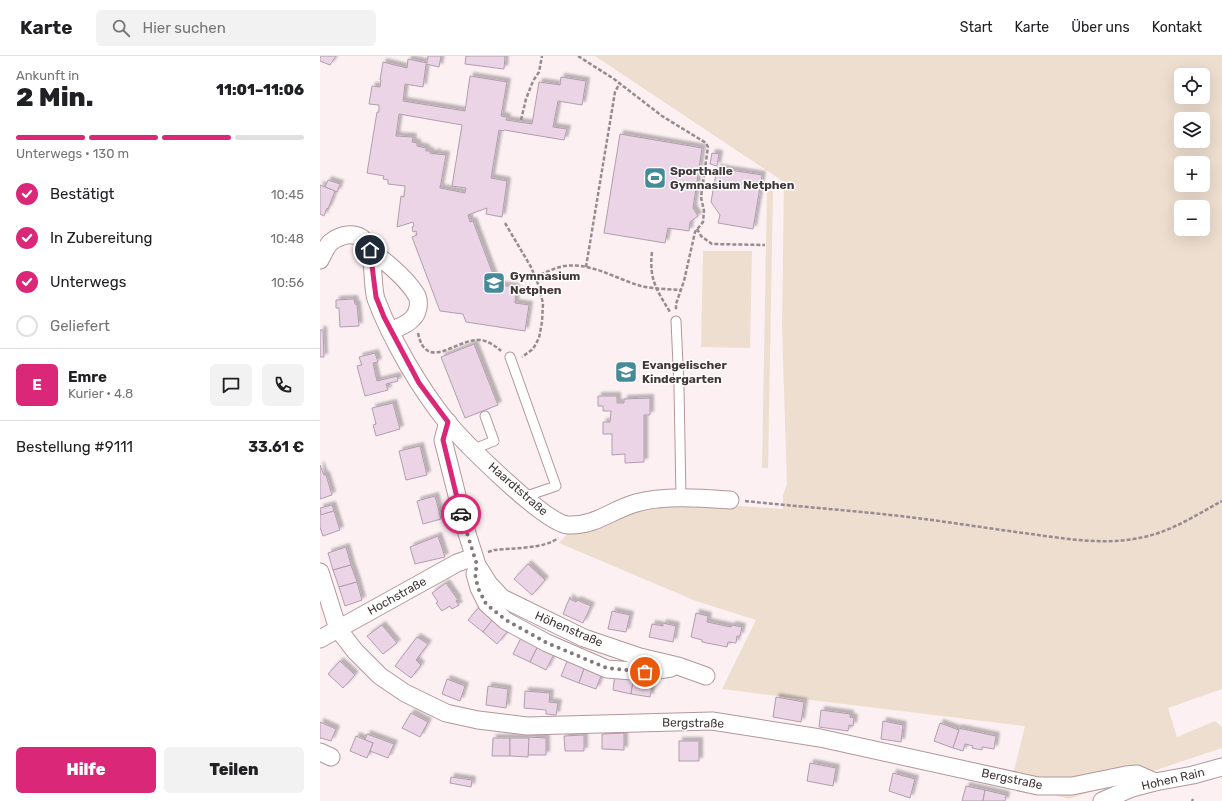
<!DOCTYPE html>
<html lang="de">
<meta charset="utf-8">
<style>
:root{--surface:#fff;--page:#f2f2f2;--text:#202124;--muted:#757577;--line:#e0e0e0;--accent:#db2777}
body{margin:0;font-family:Rubik,sans-serif;background:var(--page);color:var(--text);height:100vh;display:flex;flex-direction:column;font-size:15px;white-space:nowrap}
*{box-sizing:border-box;margin:0}
p{font-size:13px;color:var(--muted)}
.icon{flex:none;width:22px;height:22px;fill:none;stroke:currentColor;stroke-width:2;stroke-linecap:round;stroke-linejoin:round}
.map{position:relative;flex:1;overflow:hidden}
.panel{display:flex;flex-direction:column;background:var(--surface);width:320px}
.panel>*{flex:none}
.controls{position:absolute;left:854px;top:12px;display:grid;gap:8px}
.controls a{display:grid;place-items:center;width:36px;height:36px;border-radius:6px;background:var(--surface);box-shadow:0 4px 16px #0002;font-size:20px}
.pin{position:absolute;display:grid;place-items:center;width:34px;height:34px;color:#fff;margin:-17px;border:2px solid #fff;border-radius:50%;box-shadow:0 1px 4px #0007}
.courier{position:absolute;display:grid;place-items:center;width:40px;height:40px;margin:-20px;border:3px solid #db2777;border-radius:50%;background:#fff;color:#222;box-shadow:0 1px 5px #0007}
.head em{font-style:normal;font-weight:800}
.head div{display:flex;flex-direction:column-reverse}
.head{display:flex;align-items:center;justify-content:space-between;height:68px;padding:0 16px}
h1{font-size:26px;font-weight:800;line-height:30px}
.bar{display:grid;grid-template-columns:repeat(4,1fr);gap:6px 4px;align-content:center;height:48px;padding:0 16px}
.bar i{height:5px;border-radius:3px;background:var(--line)}
.bar .on{background:var(--accent)}
.bar p{grid-column:span 4}
.line{display:flex;align-items:center;gap:10px;padding:0 16px;border-top:1px solid var(--line)}
.line div{flex:1}
.round{display:grid;place-items:center;flex:none;width:42px;height:42px;border-radius:6px;background:var(--page)}
ol{padding:0 16px;list-style:none}
li{display:flex;align-items:center;gap:12px;height:44px}
li p{margin-inline-start:auto}
li .icon{padding:4px;border-radius:50%;background:var(--accent);color:#fff;stroke-width:4}
li:last-child{color:var(--muted)}
li i{width:22px;height:22px;border:2px solid var(--line);border-radius:50%}
.action{display:flex;gap:8px;margin-top:auto;padding:8px 16px}
.action a{flex:1;height:46px;border-radius:6px;background:var(--accent);color:#fff;font-size:16px;font-weight:800;line-height:46px;text-align:center}
.action a+a{background:var(--page);color:var(--text)}
header{display:flex;align-items:center;gap:24px;box-sizing:border-box;height:56px;padding:0 20px;background:var(--surface);border-bottom:1px solid var(--line)}
header strong{font-size:19px}
nav{display:flex;gap:22px;margin-inline-start:auto;font-size:14px}
.search{width:280px;height:36px;background:var(--page);display:flex;align-items:center;gap:10px;box-sizing:border-box;padding:0 14px;border-radius:6px;color:var(--muted);font-size:15px}
main{display:flex;flex:1;min-height:0}
.map>svg:first-child{display:block}
.green{fill:#eddecf;fill-rule:evenodd}
.building{fill:#ead4e5;stroke:#b29dad;fill-rule:evenodd;filter:url(#shadow)}
.lines{fill:none;stroke-linecap:round;stroke-linejoin:round}
.lane-casing{stroke:#b2979c;stroke-width:11}
.street-casing{stroke:#b2979c;stroke-width:19}
.path{stroke:#978b8e;stroke-width:2.5;stroke-dasharray:4 2;stroke-linecap:butt}
.lane{stroke:#fff;stroke-width:9}
.street{stroke:#fff;stroke-width:17}
.done{stroke:#83787a;stroke-width:4;stroke-dasharray:0 7.2}
.route{stroke:#db2777;stroke-width:5}
.labels{text-anchor:middle;dominant-baseline:central;stroke-width:3;stroke-linejoin:round;paint-order:stroke}
.poi-label{font-size:12px;font-weight:bold;fill:#423739;stroke:#fff;text-anchor:start}
.street-label{font-size:12px;fill:#423739;stroke:#fff}
</style>
<header>
<strong>Karte</strong>
<div class="search"><svg class="icon" aria-label="search" viewBox="0 0 24 24"><circle cx="10" cy="10" r="6"/><path d="M15 15l6 6"/></svg>Hier suchen</div>
<nav><a>Start</a><a>Karte</a><a>Über uns</a><a>Kontakt</a></nav>
</header>
<main>
<section class="panel">
<div class="head"><div><h1>2 Min.</h1><p>Ankunft in</p></div><em>11:01–11:06</em></div>
<div class="bar"><i class="on"></i><i class="on"></i><i class="on"></i><i></i><p>Unterwegs · 130 m</p></div>
<ol>
<li><svg class="icon" aria-label="check" viewBox="0 0 24 24"><path d="M5 12l5 5 9-10"/></svg>Bestätigt<p>10:45</p></li>
<li><svg class="icon" aria-label="check" viewBox="0 0 24 24"><path d="M5 12l5 5 9-10"/></svg>In Zubereitung<p>10:48</p></li>
<li><svg class="icon" aria-label="check" viewBox="0 0 24 24"><path d="M5 12l5 5 9-10"/></svg>Unterwegs<p>10:56</p></li>
<li><i></i>Geliefert</li>
</ol>
<div class="line" style="height:72px"><b class="round" style="background:var(--accent);color:#fff">E</b><div><b>Emre</b><p>Kurier · 4.8</p></div><a class="round"><svg class="icon" aria-label="chat" viewBox="0 0 24 24"><path d="M4 5h16v11H9l-5 4z"/></svg></a><a class="round"><svg class="icon" aria-label="phone" viewBox="0 0 24 24"><path d="M5 4h4l2 5-3 2q2 4 5 5l2-3 5 2v4C11 20 4 13 5 4z"/></svg></a></div>
<div class="line" style="height:52px"><div>Bestellung #9111</div><b>33.61 €</b></div>
<div class="action"><a>Hilfe</a><a>Teilen</a></div>
</section>
<div class="map">
<svg width="902" height="745" viewBox="0 0 902 745">
<defs>
<filter id="shadow"><feDropShadow dx="3.5" dy="-3.5" stdDeviation="1" flood-color="#0004"/></filter>
</defs>
<rect width="100%" height="100%" fill="#fcf0f3"/>
<g class="green">
<path d="M275,0H902V633L848,652L857,681L895,665L902,671V692L749,743L691,727L705,670L402,633L436,564L376,545L239,487L250,475L318,452L420,450L463,453V439L467,428L462,270L464,126ZM861,19H883V41H861ZM861,63H883V85H861ZM861,107H883V129H861ZM861,151H883V173H861Z"/>
<polygon points="447,135 453,135 448,412 442,412"/>
<polygon points="383,195 432,195 430,292 381,291"/>
</g>
<g class="building">
<polygon points="0,0 16,0 10,9 0,5"/>
<path d="M108,0H121L119,11L106,8L103,31L85,28L83,45L145,55L150,20L187,26L181,60L187,61L186,64L212,68L219,26L240,29L241,21L266,25L262,49L238,45L233,71L247,73L244,84L184,74L183,75L179,74L171,122L187,125L182,161L166,158L167,152L148,159L150,166L153,165L177,229L196,231L195,247L209,249L205,275L146,266L143,258L120,255L92,181L97,179L96,175L93,176L92,171L94,170L93,166L77,171L81,140L84,141L85,130L68,128V124L63,123L64,120L47,117L57,56H59V49L49,48L52,30L60,31L61,24H60L63,6L87,12L88,3L107,7ZM79,58L142,69L132,130L146,132L145,137L120,132L126,99L116,98V95L115,98L110,97V95H106V92L97,90V87L92,86L93,81L76,80Z"/>
<polygon points="146,0 185,0 184,13 145,8"/>
<polygon points="300,78 382,92 373,152 378,160 370,166 369,175 348,172 345,187 284,177"/>
<polygon points="392,97 399,98 397,110 390,108"/>
<polygon points="397,112 442,119 433,173 398,167 400,159 391,146"/>
<polygon points="8,124 20,128 17,136 5,131"/>
<polygon points="0,129 15,135 8,153 7,152 4,160 0,158"/>
<polygon points="34,243 35,248 37,249 39,270 20,271 19,252 16,252 16,244"/>
<polygon points="0,274 3,274 4,301 0,301"/>
<polygon points="154,288 178,349 145,362 121,301"/>
<polygon points="55,297 58,306 53,307 57,325 77,320 78,325 66,328 68,334 45,340 37,310 42,309 39,301"/>
<polygon points="278,340 297,340 297,347 304,347 304,343 330,342 330,359 324,359 324,406 305,407 305,398 292,399 292,378 283,378 283,366 290,366 291,355 283,355 283,350 278,350"/>
<polygon points="73,347 80,373 56,380 53,369 56,368 52,352"/>
<polygon points="100,390 107,419 86,424 79,395"/>
<polygon points="0,409 4,419 6,419 12,439 0,443"/>
<polygon points="115,440 121,463 103,468 97,445"/>
<polygon points="12,449 14,455 1,459 0,452"/>
<polygon points="14,455 20,474 3,480 0,471 0,459"/>
<polygon points="118,480 125,501 95,508 90,491"/>
<polygon points="26,491 31,509 13,514 8,497"/>
<polygon points="208,508 225,524 212,539 194,523"/>
<polygon points="31,509 37,526 19,531 13,514"/>
<polygon points="37,526 42,544 25,550 19,531"/>
<polygon points="126,527 138,544 136,545 139,549 132,553 130,550 122,555 116,547 118,546 112,537"/>
<polygon points="250,541 250,543 256,546 257,544 271,550 263,567 243,558"/>
<polygon points="160,550 174,562 163,576 148,564"/>
<polygon points="292,555 310,559 306,576 288,573"/>
<polygon points="376,557 388,560 387,566 411,571 412,569 422,571 420,580 417,580 416,587 408,586 407,591 382,586 382,584 371,581"/>
<polygon points="174,562 188,575 177,588 163,576"/>
<polygon points="343,567 356,570 353,586 329,581 332,568 343,570"/>
<polygon points="62,569 77,587 63,598 47,580"/>
<polygon points="97,581 108,588 96,604 101,609 91,622 75,610"/>
<polygon points="201,582 218,590 210,606 193,598"/>
<polygon points="218,590 234,598 226,614 210,606"/>
<polygon points="248,603 265,610 259,627 241,620"/>
<polygon points="20,605 35,619 23,632 8,618"/>
<polygon points="265,610 282,617 276,633 259,627"/>
<polygon points="295,617 314,620 311,638 293,634"/>
<polygon points="314,620 333,623 330,641 311,638"/>
<polygon points="127,623 145,630 140,645 122,638"/>
<polygon points="168,630 188,633 186,652 166,649"/>
<polygon points="205,635 230,637 229,646 238,647 236,659 226,658 226,654 204,652"/>
<polygon points="456,641 484,646 481,666 453,661"/>
<polygon points="501,654 530,658 530,661 534,662 533,670 529,669 528,675 499,671"/>
<polygon points="91,657 108,666 100,681 82,672"/>
<polygon points="563,665 583,669 581,686 561,683"/>
<polygon points="0,666 16,673 11,685 1,682 0,683"/>
<polygon points="620,667 639,674 633,692 614,685"/>
<polygon points="638,672 676,680 674,693 662,691 662,694 652,692 653,690 645,688 643,695 633,692 639,674 638,673"/>
<polygon points="304,677 304,694 282,693 282,678"/>
<polygon points="47,678 74,688 68,702 50,695 53,687 45,684"/>
<polygon points="264,679 264,695 245,695 244,680"/>
<polygon points="36,680 53,687 47,702 30,695"/>
<polygon points="208,681 226,682 226,699 208,699"/>
<polygon points="173,682 190,682 190,700 172,700"/>
<polygon points="190,682 209,682 208,701 190,700"/>
<rect x="359" y="685" width="20" height="20"/>
<polygon points="490,707 516,712 513,730 487,725"/>
<polygon points="573,717 595,723 590,742 569,735"/>
<polygon points="131,721 152,724 151,731 130,727"/>
<polygon points="646,730 665,734 663,745 642,745"/>
<polygon points="665,734 686,739 685,745 663,745"/>
</g>
<g class="lines">
<g class="lane-casing">
<g id="lane">
<polyline points="356,265 359,331 361,442"/>
<polyline points="190,301 236,430 204,441"/>
<polyline points="154,393 174,385 165,360"/>
</g>
</g>
<g class="street-casing">
<g id="street">
<path d="M50,194C65,205 88,224 97,240C100,247 98,258 92,263C87,269 77,272 70,275"/>
<path d="M0,204C3,199 6,190 11,186C20,179 35,175 44,184C56,197 51,227 56,243C71,283 100,333 127,366C144,386 225,468 248,469C276,470 291,454 316,447C343,439 382,442 410,444"/>
<polyline points="128,366 123,384 145,471 157,509 169,528 182,542 264,582 320,601 358,610 386,620"/>
<polyline points="156,515 155,518 159,532 167,548 186,565 227,587 287,613 325,616 351,612"/>
<polyline points="0,516 18,573 35,595 60,620 85,637 126,657 158,664 207,670 392,665 500,682 718,730 752,730 806,719 817,718 835,726"/>
<polyline points="0,583 137,507 154,501"/>
<polyline points="0,696 11,701"/>
<polyline points="782,745 812,732 835,726 873,719 902,711"/>
</g>
</g>
<g class="path">
<polyline points="258,0 294,23 342,60 386,87 388,91 381,141 384,155 383,166 375,176 364,225 356,248 356,254"/>
<polyline points="201,64 206,43 213,25 219,16 222,0"/>
<polyline points="185,167 211,211 218,228 223,247 222,266 219,282 213,293 202,301"/>
<polyline points="377,173 381,180 392,188 445,189"/>
<path d="M332,196C329,223 336,233 350,256"/>
<polyline points="266,211 295,36 300,27"/>
<path d="M215,221C224,217 234,212 244,210C271,206 296,223 321,230C333,233 348,233 361,234"/>
<path d="M98,277C106,315 133,286 156,284C166,283 174,289 181,295"/>
<path d="M425,445C482,451 540,455 597,462C635,467 673,473 711,478C746,483 784,489 819,482C849,477 876,459 902,445"/>
<path d="M168,496L174,494C191,492 225,493 238,482"/>
<polyline points="872,745 873,743"/>
</g>
<use href="#lane" class="lane"/>
<use href="#street" class="street"/>
</g>
<g class="lines">
<polyline class="done" points="141,458 157,509 155,518 158,532 166,548 186,564 227,587 287,612 325,616"/>
<polyline class="route" points="50,194 56,241 64,261 99,327 128,366 123,384 141,458"/>
</g>
<defs>
<g id="stadium-square" transform="scale(1.15)"><rect x="-9" y="-9" width="18" height="18" rx="4" fill="#458b97" stroke="#fff"/><path d="M0-5a6.5 5 0 1 0 0 10a6.5 5 0 1 0 0-10ZM-3.5-1.8h7v3.6h-7Z" fill="#fff"/></g>
<g id="school-square" transform="scale(1.15)"><rect x="-9" y="-9" width="18" height="18" rx="4" fill="#458b97" stroke="#fff"/><path d="M0-5L7-2L0 1L-7-2ZM-4 1L0 2.5L4 1V4Q0 6-4 4Z" fill="#fff"/></g>
</defs>
<g fill-rule="evenodd">
<use href="#stadium-square" x="335" y="122"/>
<use href="#school-square" x="174" y="227"/>
<use href="#school-square" x="306" y="316"/>
</g>
<g class="labels">
<g class="poi-label">
<text x="350" y="115">Sporthalle<tspan x="350" dy="14">Gymnasium Netphen</tspan></text>
<text x="190" y="220">Gymnasium<tspan x="190" dy="14">Netphen</tspan></text>
<text x="322" y="309">Evangelischer<tspan x="322" dy="14">Kindergarten</tspan></text>
</g>
<g class="street-label">
<text transform="translate(198 433) rotate(41)">Haardtstraße</text>
<text transform="translate(77 540) rotate(-29)">Hochstraße</text>
<text transform="translate(249 573) rotate(23)">Höhenstraße</text>
<text transform="translate(373 667) rotate(1)">Bergstraße</text>
<text transform="translate(692 723) rotate(12)">Bergstraße</text>
<text transform="translate(853 723) rotate(-13)">Hohen Rain</text>
</g>
</g>
</svg>
<div class="controls">
<a><svg class="icon" aria-label="locate" viewBox="0 0 24 24"><circle cx="12" cy="12" r="6"/><path d="M12 2v4M12 18v4M2 12h4M18 12h4"/></svg></a>
<a><svg class="icon" aria-label="layers" viewBox="0 0 24 24"><path d="M12 4l9 5-9 5-9-5zM3 14l9 5 9-5"/></svg></a>
<a>+</a>
<a>−</a>
</div>
<div class="pin" style="left:325px;top:616px;background:#ea580c"><svg class="icon" aria-label="bag" viewBox="0 0 24 24"><path d="M5 8h14l-1 12H6zM9 8a3 3 0 0 1 6 0"/></svg></div>
<div class="pin" style="left:50px;top:194px;background:#1f2937"><svg class="icon" aria-label="home" viewBox="0 0 24 24"><path d="M3 11l9-7 9 7M6 9v11h12V9"/></svg></div>
<div class="courier" style="left:141px;top:458px"><svg class="icon" aria-label="car" viewBox="0 0 24 24"><path d="M5 17H2v-5l4-1 3-4h7l3 4 3 1v5h-3M9 17h6M6 11h13"/><circle cx="7" cy="17" r="2"/><circle cx="17" cy="17" r="2"/></svg></div>
</div>
</main>
